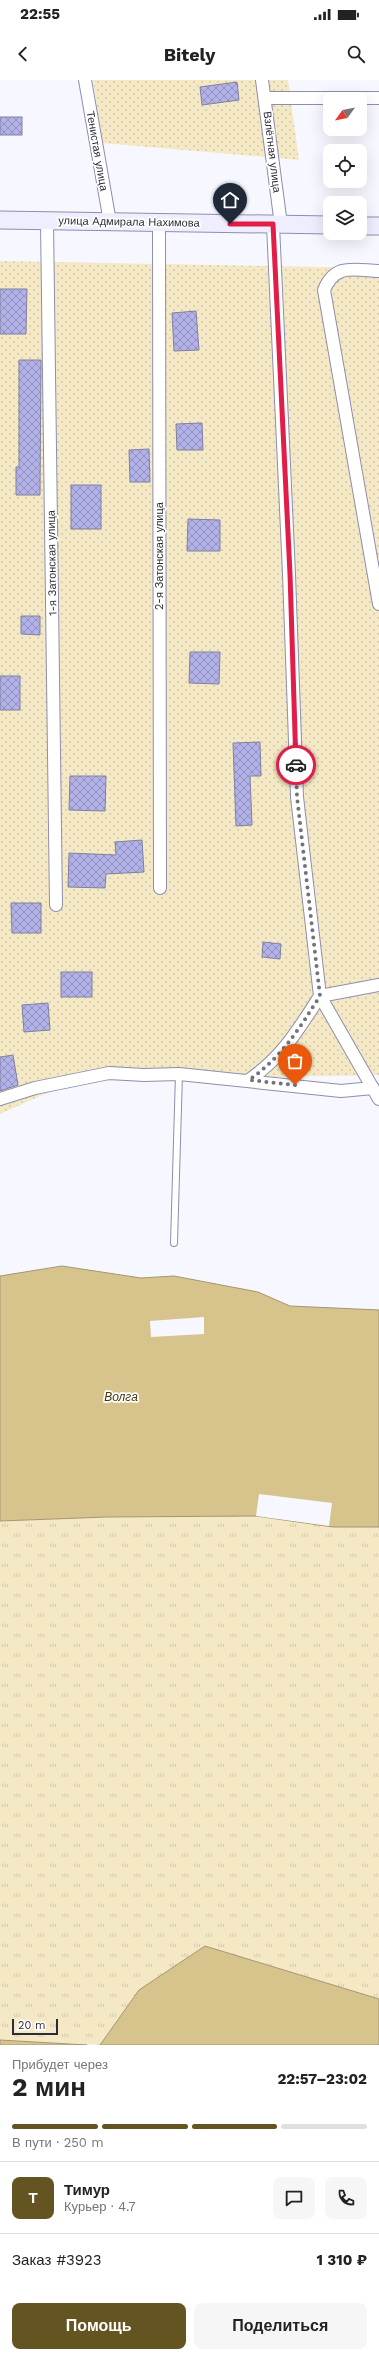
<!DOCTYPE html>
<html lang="ru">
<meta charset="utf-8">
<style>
:root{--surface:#fff;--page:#f6f6f6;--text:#222;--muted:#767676;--line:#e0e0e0;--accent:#645422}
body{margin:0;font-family:"Work Sans",sans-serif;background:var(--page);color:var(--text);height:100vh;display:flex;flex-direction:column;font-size:15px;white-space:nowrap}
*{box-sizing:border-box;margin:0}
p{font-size:13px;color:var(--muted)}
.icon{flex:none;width:22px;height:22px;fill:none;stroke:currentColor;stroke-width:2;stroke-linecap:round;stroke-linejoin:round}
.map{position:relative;height:1965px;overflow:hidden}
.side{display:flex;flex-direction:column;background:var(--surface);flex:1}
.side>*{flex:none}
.needle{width:26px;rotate:237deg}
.buttons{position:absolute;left:323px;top:12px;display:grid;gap:8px}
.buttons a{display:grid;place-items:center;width:44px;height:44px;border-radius:8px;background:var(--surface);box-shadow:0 4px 16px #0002;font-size:20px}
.scale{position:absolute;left:12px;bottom:10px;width:46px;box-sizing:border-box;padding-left:4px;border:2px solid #2c2c39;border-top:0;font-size:11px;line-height:14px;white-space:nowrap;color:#2c2c39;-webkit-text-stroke:3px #fff;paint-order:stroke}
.pin{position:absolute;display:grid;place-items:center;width:34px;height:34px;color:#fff;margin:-41px -17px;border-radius:50% 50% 50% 0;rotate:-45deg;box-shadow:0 0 4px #0007}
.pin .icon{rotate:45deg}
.courier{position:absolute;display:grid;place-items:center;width:40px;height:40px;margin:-20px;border:3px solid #e11d48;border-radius:50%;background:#fff;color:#222;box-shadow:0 1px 5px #0007}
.headline em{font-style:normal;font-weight:700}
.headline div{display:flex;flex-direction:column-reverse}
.headline{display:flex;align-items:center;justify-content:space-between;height:68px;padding:0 12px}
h1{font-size:26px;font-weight:700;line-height:30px}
.bar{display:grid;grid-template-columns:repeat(4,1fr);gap:6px 4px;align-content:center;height:48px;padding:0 12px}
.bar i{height:5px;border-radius:3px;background:var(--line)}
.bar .active{background:var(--accent)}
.bar p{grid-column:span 4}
.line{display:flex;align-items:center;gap:10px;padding:0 12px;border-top:1px solid var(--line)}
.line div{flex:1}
.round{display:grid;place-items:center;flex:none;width:42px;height:42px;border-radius:8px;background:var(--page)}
.button{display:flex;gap:8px;margin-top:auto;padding:8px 12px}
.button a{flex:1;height:46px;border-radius:8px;background:var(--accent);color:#fff;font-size:16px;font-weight:700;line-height:46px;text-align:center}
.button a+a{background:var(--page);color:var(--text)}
.status{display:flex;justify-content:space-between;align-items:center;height:28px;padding:0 20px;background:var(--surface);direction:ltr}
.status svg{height:11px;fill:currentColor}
header{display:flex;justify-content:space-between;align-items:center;height:52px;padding:0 12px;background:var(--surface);font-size:18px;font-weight:700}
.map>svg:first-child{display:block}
.grass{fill:url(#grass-tufts)}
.park{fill:url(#park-dots)}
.water{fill:#d7c48c;stroke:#a49673}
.pier{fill:#f7f8ff}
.building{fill:url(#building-cross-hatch);stroke:#80809f}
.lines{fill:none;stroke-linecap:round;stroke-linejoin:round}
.service-casing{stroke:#8d8ead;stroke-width:8}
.minor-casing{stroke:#8d8ead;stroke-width:14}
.secondary-casing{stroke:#8d8ead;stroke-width:19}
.service{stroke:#fff;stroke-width:6}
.minor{stroke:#fff;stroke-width:12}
.secondary{stroke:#eeeefe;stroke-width:17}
.done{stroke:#73737e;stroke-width:4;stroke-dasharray:0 7.2}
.route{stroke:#e11d48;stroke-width:5}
.labels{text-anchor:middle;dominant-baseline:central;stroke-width:3.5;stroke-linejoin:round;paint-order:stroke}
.street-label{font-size:11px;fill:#2c2c39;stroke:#fff}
.water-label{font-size:12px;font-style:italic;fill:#443608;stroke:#fff}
</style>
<div class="status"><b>22:55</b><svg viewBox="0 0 49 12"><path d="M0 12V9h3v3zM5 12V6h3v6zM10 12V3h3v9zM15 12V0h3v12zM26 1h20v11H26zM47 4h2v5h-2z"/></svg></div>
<header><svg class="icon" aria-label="back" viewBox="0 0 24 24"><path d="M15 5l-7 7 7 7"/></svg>Bitely<svg class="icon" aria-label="search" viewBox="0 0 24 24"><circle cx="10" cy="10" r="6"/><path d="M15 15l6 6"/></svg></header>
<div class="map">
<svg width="379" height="1965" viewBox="0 0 379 1965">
<defs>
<pattern id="grass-tufts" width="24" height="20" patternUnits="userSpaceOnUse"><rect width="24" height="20" fill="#f5e9c5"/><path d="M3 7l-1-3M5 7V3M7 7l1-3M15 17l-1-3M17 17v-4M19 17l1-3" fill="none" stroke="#d2c8aa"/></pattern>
<pattern id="park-dots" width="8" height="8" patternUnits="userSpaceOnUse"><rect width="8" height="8" fill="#f5e9c5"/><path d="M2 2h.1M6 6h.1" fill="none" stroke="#d2c8aa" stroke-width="1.8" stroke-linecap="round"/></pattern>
<pattern id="building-cross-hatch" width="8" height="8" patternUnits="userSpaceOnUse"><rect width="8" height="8" fill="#b2b2e8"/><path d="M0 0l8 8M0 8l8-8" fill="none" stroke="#9191bd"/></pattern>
</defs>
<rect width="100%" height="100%" fill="#f7f8ff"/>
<polygon class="grass" points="256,1436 333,1447 379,1447 379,1919 205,1866 139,1910 100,1965 0,1960 0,1441 107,1437"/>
<g class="park">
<polygon points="93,0 288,0 299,80 102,63"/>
<polygon points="0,181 379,188 379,995 74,1001 0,1034"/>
</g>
<g class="water">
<polygon points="62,1186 141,1198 174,1196 258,1212 290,1226 379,1230 379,1447 333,1447 256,1436 107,1437 0,1441 0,1196"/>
<polygon points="205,1866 379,1919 379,1965 100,1965 139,1910"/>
<polygon points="0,1960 87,1965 0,1965"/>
</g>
<g class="pier">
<polygon points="204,1237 204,1254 151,1257 150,1241"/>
<polygon points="259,1414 332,1423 329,1446 256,1436"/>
</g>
<g class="building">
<polygon points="237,2 239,20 202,25 200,7"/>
<rect x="0" y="37" width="22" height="18"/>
<polygon points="0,209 27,209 26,254 0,254"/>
<polygon points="196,231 199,270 174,271 172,233"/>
<polygon points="19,280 41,280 40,415 16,415 16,387 19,387"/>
<polygon points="202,343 203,370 177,370 176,344"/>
<polygon points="149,369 150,402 130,402 129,370"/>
<rect x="71" y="405" width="30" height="44"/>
<polygon points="188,439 220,440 220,471 187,471"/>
<polygon points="21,536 40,536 40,555 21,554"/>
<polygon points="190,572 220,572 219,604 189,603"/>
<rect x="0" y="596" width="20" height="34"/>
<polygon points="260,662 261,696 250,696 252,745 236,746 233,663"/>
<polygon points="70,696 106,696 105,731 69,730"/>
<polygon points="142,760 144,792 106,794 105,808 68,807 69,773 116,775 115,762"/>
<polygon points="11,823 41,823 41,853 12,853"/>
<polygon points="263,862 281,864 280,879 262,877"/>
<rect x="61" y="892" width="31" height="25"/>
<polygon points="48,923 50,950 24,952 22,925"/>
<polygon points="13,975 18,1005 0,1011 0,977"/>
</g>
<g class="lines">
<g class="service-casing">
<polyline id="service" points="174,1163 179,994"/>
</g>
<g class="minor-casing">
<g id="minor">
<polyline points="85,0 110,142"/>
<polyline points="262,0 281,145"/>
<polyline points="265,18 379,18"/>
<polyline points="47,141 56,825"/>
<polyline points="159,143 160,808"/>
<path d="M379,191C354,190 335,183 324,210L379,524"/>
<polyline points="379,905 320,916 379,1019"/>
<path d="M249,1000C283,976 298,950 320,916L297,717L289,494L273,145"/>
<polyline points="0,1019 35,1008 109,993 144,995 179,994 341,1011 373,1008"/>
</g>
</g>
<g class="secondary-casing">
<g id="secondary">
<polyline points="0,140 330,145"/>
<polyline points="360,146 379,146"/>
</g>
</g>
<use href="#service" class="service"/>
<use href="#minor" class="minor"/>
<use href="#secondary" class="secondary"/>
</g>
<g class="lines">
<path class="done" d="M295,1005L249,1000C283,976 298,950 320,916L297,717L296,685"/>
<polyline class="route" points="230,144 273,144 290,494 296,685"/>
</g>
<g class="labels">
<g class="street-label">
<text transform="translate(97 71) rotate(80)">Тенистая улица</text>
<text transform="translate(272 72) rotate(83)">Взлётная улица</text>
<text transform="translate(129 142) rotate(1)">улица Адмирала Нахимова</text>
<text transform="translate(159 476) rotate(-90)">2-я Затонская улица</text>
<text transform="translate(52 483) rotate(-91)">1-я Затонская улица</text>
</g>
<g class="water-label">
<text x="121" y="1317">Волга</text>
</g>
</g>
</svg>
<div class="buttons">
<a><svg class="needle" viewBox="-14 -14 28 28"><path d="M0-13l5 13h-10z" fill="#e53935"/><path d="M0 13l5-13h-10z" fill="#767676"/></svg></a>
<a><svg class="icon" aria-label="locate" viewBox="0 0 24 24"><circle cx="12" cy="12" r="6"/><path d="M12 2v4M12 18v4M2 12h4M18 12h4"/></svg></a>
<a><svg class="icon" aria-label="layers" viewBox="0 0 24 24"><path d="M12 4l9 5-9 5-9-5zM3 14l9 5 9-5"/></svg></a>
</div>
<div class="scale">20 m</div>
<div class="pin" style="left:295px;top:1005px;background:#ea580c"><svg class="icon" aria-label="bag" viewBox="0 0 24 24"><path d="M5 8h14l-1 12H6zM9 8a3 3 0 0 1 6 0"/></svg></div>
<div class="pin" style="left:230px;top:144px;background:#1f2937"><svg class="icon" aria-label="home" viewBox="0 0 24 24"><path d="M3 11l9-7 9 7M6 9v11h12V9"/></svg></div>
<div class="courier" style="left:296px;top:685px"><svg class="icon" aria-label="car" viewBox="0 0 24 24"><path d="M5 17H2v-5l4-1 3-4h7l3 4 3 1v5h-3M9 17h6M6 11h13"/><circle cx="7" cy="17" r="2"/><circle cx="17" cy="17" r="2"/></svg></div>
</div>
<section class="side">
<div class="headline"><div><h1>2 мин</h1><p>Прибудет через</p></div><em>22:57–23:02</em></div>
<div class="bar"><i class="active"></i><i class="active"></i><i class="active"></i><i></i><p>В пути · 250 m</p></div>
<div class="line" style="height:72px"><b class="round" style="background:var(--accent);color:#fff">Т</b><div><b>Тимур</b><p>Курьер · 4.7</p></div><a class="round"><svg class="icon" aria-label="chat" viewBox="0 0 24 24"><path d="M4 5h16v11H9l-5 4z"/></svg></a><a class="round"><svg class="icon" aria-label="phone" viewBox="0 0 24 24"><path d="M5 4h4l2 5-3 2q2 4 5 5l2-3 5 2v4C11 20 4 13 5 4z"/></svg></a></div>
<div class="line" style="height:52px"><div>Заказ #3923</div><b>1 310 ₽</b></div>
<div class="button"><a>Помощь</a><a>Поделиться</a></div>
</section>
